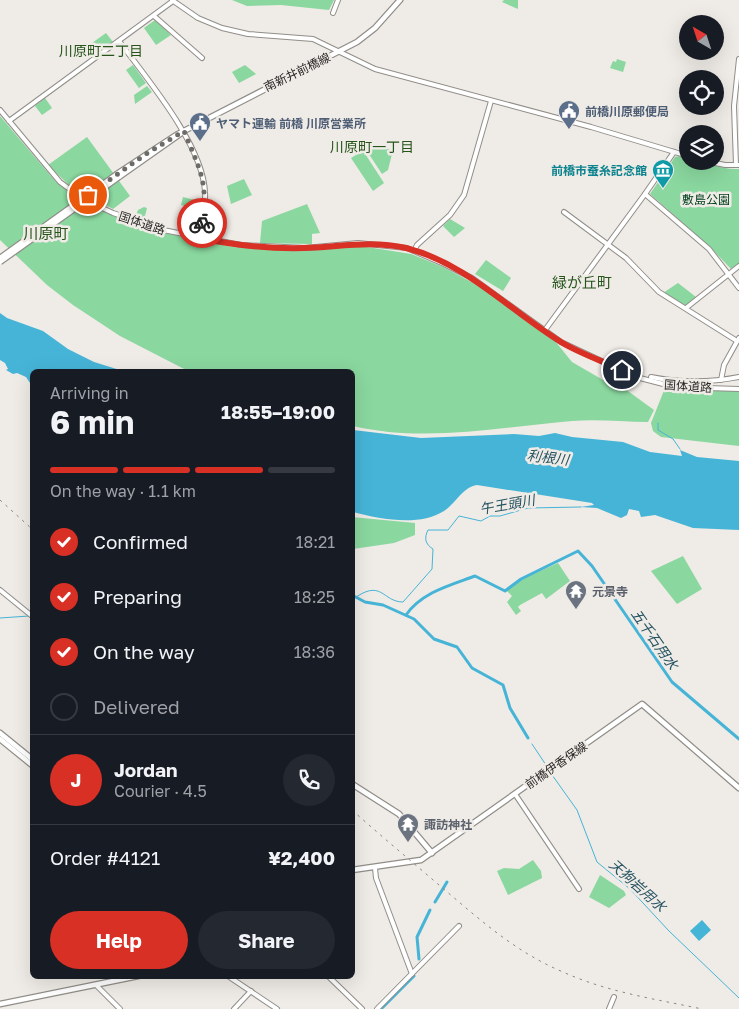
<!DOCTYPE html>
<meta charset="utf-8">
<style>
:root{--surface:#171b24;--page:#242831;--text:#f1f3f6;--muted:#9ea1a6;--line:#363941;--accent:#d93025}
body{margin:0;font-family:"Golos Text","Noto Sans JP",sans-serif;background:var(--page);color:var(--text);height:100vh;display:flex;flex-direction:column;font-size:19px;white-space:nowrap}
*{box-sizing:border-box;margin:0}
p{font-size:16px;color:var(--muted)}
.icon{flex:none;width:28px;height:28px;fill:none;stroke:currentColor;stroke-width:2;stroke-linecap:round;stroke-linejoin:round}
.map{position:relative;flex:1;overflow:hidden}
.sheet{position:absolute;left:30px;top:369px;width:325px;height:610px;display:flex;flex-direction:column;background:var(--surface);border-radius:8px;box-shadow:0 5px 20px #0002}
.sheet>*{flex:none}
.needle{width:32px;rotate:321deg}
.controls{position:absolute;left:679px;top:15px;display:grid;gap:10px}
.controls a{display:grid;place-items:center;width:45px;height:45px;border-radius:50%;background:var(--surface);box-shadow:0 5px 20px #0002;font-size:25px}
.pin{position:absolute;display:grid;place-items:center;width:42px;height:42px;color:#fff;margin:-21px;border:2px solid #fff;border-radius:50%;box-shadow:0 1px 5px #0007}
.courier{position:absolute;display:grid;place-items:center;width:50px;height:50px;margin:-25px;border:4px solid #d93025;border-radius:50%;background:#fff;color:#222;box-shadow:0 1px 6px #0007}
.headline em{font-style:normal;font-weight:700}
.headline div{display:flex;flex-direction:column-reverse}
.headline{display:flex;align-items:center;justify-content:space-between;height:85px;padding:0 20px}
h1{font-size:32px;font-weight:700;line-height:38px}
.bar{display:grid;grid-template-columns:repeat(4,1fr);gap:8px 5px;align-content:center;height:60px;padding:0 20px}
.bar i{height:6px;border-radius:4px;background:var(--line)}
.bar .current{background:var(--accent)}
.bar p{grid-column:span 4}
.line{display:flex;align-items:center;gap:12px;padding:0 20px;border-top:1px solid var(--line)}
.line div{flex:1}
.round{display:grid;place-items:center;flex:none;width:52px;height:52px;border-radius:26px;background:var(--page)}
ol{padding:0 20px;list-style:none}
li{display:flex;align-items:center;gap:15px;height:55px}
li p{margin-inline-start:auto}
li .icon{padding:5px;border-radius:50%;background:var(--accent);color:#fff;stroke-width:4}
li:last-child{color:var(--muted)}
li i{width:28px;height:28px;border:2px solid var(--line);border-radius:50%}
.cta{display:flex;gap:10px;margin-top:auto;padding:10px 20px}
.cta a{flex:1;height:58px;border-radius:30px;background:var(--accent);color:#fff;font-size:20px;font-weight:700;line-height:58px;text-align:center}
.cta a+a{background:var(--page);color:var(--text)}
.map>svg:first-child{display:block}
.green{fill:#8ad79f}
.water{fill:#46b4d7}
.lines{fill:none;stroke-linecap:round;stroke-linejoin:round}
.stream{stroke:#46b4d7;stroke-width:1}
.canal{stroke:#46b4d7;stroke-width:3}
.minor-casing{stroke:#918e89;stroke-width:6}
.major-casing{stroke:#918e89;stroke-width:7}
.minor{stroke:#fff;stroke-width:4}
.major{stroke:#fff;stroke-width:4.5}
.rail{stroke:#898783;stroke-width:1;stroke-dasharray:2.5 5;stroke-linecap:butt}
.major-bridge-casing{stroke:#918e89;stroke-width:7;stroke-linecap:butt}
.major-bridge{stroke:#fff;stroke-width:4.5}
.done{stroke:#6e6c69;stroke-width:5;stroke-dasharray:0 9}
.route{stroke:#d93025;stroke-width:6}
.labels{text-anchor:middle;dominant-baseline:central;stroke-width:5;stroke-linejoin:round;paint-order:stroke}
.street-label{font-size:12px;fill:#292826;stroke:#efebe6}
.service-label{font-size:12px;font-weight:bold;fill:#4e5e75;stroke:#efebe6;text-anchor:start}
.culture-label{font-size:12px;font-weight:bold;fill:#0d838f;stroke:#efebe6;text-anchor:end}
.park-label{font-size:12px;fill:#02401d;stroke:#efebe6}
.worship-label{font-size:12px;font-weight:bold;fill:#5b616d;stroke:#efebe6;text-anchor:start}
.neighbourhood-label{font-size:14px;fill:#26541b;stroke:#efebe6}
.water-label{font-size:14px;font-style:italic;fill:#245261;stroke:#efebe6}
.quarter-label{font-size:15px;fill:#26541b;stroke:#efebe6}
</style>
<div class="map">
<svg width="739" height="1009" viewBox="0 0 739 1009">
<rect width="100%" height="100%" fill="#efebe6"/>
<g class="green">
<polygon points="232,0 334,0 329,10 281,5 247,6"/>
<polygon points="504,0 518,0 518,9 502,2"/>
<polygon points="155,20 171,35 156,45 144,28"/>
<polygon points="106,33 113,42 98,51 92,43"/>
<polygon points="617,59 626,62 623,72 610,68 613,61 616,62"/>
<polygon points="133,65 146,83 139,88 126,70"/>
<polygon points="245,65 256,74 239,83 232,72"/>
<polygon points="147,86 152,92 135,104 134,95"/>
<polygon points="45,98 52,108 42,115 35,106"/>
<path d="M0,116L56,182L74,196L92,206L161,232L233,247L293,250L361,246L411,254L443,267L481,287L555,341L572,362L610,384L621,386L654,410L648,422C623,422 597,419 572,421C499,427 426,443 353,426L352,371H188L120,336L73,305L47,285L0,240Z"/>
<polygon points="87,137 130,196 113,209 72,188 48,165"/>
<polygon points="365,143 393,150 388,170 382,174 363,145"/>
<polygon points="360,146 384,183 373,191 351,158 356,155 353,150"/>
<path d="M679,156L687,158L688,161C705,161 721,170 739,169V263L731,269L711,248L650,194L675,157Z"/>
<polygon points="244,179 252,195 231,204 227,186"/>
<polygon points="183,197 202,202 200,210 181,205"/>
<polygon points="307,204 320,233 312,234 312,244 260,243 262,221"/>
<polygon points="144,207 147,208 144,220 135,217 138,210"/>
<polygon points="450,219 465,228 454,237 443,226"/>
<polygon points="486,260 511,278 503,291 475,274"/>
<polygon points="678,283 696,297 685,306 663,293"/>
<polygon points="665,388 739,391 739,446 661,437 653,431 651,423"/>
<polygon points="352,517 415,523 415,535 394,543 353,549"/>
<polygon points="683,556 702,589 677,604 651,571"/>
<polygon points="558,563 570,581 546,599 542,593 520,605 518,607 521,611 516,615 507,602 512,596 507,591 518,581"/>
<polygon points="533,860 541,871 542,878 508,895 497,871 504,868 519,869"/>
<polygon points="600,875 624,891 626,895 609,908 589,897"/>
</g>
<g class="water">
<polygon points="0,313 7,318 43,331 68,349 94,362 123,371 32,371 32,386 26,377 17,373 13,374 6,370 8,369 5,363 0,360"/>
<path d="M353,430L421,438L514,434L539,436L555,433L572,437L623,442L650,452L682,456L680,450L697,457L739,461V530L693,528L655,515L641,517L639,511L629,509L627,515L621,518L597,508L580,507L594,505L592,503L477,485C463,487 456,503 444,511C419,527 380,519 353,512Z"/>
<polygon points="702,920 711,930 699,941 690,931"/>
</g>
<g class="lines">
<g class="stream">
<polyline points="658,423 658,430 673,439 680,449"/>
<path d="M352,600C382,577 382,602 403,602L432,569L433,549C425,544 424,538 428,530H448L459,516L481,521L490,516H500L528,508L581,507"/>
<polyline points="0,618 29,616"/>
<polyline points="532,744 548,768"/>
<polyline points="550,772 577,810 597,862 630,889 669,931 739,998"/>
</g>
<g class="canal">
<polyline points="352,595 365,602 383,605 414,619 434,639 457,647 472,668 503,685 510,708 528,738"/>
<path d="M406,615C422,592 451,585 475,576L505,591L521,579L578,551L592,566L672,682L739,739"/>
<polyline points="435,902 447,882"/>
<polyline points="419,959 417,937 430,910"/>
<polyline points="381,1009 414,976"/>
</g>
<g class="minor-casing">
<g id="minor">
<polyline points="172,0 198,18 222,28 248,34 313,39 375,69 591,127 688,156"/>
<polyline points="333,13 338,0"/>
<polyline points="154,16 202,58"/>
<path d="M119,41C147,79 203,145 205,192C206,207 202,223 199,238"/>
<polyline points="0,110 60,182 83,199 113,213 163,230 241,245 305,248 358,243 407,248 444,264 472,278 561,342 636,377 675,387 739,389"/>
<polyline points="9,121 173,1"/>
<polyline points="706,161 725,165 739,165"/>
<polyline points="736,165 734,106 739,59"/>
<polyline points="645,194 709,249 739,288"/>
<polyline points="564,212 626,258 659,292 737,341"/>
<polyline points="414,251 417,245 450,215 464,195 491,101"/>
<polyline points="686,308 739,266"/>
<polyline points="545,330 645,194 674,152"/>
<path d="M651,377C681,383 708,383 739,377"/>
<polyline points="721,380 724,365 739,338"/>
<polyline points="0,590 32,616"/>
<polyline points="515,794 579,889"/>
<polyline points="375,868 376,878 412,974"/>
<polyline points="228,976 277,1009"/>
<polyline points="328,976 362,1009"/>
<polyline points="96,985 120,1009"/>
<polyline points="234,1009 251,991"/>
<polyline points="377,1009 459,926"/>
<polyline points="609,1009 614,997"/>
</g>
</g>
<g class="major-casing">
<g id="major">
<polyline points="117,174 178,134 357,42 375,28 400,0"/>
<polyline points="119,177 183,132"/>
<polyline points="0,733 32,759"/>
<polyline points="0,739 32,765"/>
<polyline points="352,784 399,814 432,853"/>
<polyline points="352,870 421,860 642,704 739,788"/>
<polyline points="0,1004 138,976"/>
</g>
</g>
<use href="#minor" class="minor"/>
<use href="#major" class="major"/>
<g class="rail">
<polyline points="0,500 32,529"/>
<path d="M352,810C381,836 410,860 439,885C478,918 515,952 563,972C607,992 655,999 702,1009"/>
</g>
<g class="major-bridge-casing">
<g id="major-bridge">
<polyline points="0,258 117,174"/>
<polyline points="0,262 119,177"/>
</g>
</g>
<use href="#major-bridge" class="major-bridge"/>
</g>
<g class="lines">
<path class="done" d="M88,195L146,154L184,131C199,168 209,182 202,223"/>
<path class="route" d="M202,223L199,238C234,245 269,249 304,248C338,247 372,240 406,248C466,263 509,310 561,342C579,353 602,361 622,370"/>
</g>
<defs>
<g id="civic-pin" transform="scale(1.125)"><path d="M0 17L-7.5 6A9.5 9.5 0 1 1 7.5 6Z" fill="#5c6f8a" stroke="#efebe6"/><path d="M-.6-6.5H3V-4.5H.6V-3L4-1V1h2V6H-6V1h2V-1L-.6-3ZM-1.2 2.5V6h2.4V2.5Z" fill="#fff"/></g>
<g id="museum-pin" transform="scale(1.125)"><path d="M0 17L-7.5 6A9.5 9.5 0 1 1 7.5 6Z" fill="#0f9aa8" stroke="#efebe6"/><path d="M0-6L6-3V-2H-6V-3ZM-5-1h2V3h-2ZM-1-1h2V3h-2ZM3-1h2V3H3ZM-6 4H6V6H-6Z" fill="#fff"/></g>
<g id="temple-pin" transform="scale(1.125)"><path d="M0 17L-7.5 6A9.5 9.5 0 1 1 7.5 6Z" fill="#6b7280" stroke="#efebe6"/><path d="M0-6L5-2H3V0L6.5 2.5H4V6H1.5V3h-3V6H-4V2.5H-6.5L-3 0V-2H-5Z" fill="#fff"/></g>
</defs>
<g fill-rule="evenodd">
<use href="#civic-pin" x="569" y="111"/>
<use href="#civic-pin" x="200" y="123"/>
<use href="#museum-pin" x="663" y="170"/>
<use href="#temple-pin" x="576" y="591"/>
<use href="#temple-pin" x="408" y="824"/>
</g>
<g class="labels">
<g class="street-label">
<text transform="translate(297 72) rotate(-26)">南新井前橋線</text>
<text transform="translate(142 223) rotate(18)">国体道路</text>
<text transform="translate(688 386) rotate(4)">国体道路</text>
<text transform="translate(556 765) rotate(-35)">前橋伊香保線</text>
</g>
<g class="service-label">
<text x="585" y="111">前橋川原郵便局</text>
<text x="216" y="123">ヤマト運輸 前橋 川原営業所</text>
</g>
<g class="culture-label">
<text x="647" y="170">前橋市蚕糸記念館</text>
</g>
<g class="park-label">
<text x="706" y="199">敷島公園</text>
</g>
<g class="worship-label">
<text x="592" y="591">元景寺</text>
<text x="424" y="824">諏訪神社</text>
</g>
<g class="neighbourhood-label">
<text x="101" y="50">川原町二丁目</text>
<text x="372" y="146">川原町一丁目</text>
</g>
<g class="water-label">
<text transform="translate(548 457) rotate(7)">利根川</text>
<text transform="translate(507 504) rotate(-10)">午王頭川</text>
<text transform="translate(655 639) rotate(55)">五千石用水</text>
<text transform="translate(638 885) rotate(42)">天狗岩用水</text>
</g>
<g class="quarter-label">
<text x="46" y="233">川原町</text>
<text x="582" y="282">緑が丘町</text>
</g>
</g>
</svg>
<div class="controls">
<a><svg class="needle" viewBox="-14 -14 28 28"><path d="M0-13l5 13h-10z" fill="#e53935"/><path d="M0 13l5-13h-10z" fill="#9ea1a6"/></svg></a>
<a><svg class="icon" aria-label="locate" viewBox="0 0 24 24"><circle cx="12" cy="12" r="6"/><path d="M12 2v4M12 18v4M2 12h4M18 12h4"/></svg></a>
<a><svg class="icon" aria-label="layers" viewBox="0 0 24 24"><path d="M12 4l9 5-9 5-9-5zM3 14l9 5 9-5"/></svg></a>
</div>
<div class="pin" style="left:88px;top:195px;background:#ea580c"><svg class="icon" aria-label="bag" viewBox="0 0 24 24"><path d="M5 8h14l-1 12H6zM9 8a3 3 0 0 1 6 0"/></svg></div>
<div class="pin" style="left:622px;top:370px;background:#1f2937"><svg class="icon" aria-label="home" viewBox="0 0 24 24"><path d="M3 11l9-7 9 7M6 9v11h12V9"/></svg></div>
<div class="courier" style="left:202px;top:223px"><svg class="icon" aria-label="bike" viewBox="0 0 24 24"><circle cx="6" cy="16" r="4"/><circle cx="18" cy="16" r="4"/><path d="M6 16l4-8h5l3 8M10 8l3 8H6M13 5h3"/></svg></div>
<section class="sheet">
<div class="headline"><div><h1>6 min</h1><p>Arriving in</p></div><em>18:55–19:00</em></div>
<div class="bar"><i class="current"></i><i class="current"></i><i class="current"></i><i></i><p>On the way · 1.1 km</p></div>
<ol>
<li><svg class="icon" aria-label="check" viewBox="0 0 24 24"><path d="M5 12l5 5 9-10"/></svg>Confirmed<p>18:21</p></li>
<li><svg class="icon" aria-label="check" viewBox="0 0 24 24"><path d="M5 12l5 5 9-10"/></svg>Preparing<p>18:25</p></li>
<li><svg class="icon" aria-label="check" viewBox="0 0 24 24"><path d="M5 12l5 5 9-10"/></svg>On the way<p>18:36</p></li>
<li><i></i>Delivered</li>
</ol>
<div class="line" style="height:90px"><b class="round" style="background:var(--accent);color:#fff">J</b><div><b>Jordan</b><p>Courier · 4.5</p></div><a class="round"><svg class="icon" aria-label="phone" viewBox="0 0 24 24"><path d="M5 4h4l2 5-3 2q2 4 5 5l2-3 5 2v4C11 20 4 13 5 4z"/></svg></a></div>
<div class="line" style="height:65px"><div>Order #4121</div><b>¥2,400</b></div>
<div class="cta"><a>Help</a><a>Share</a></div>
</section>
</div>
